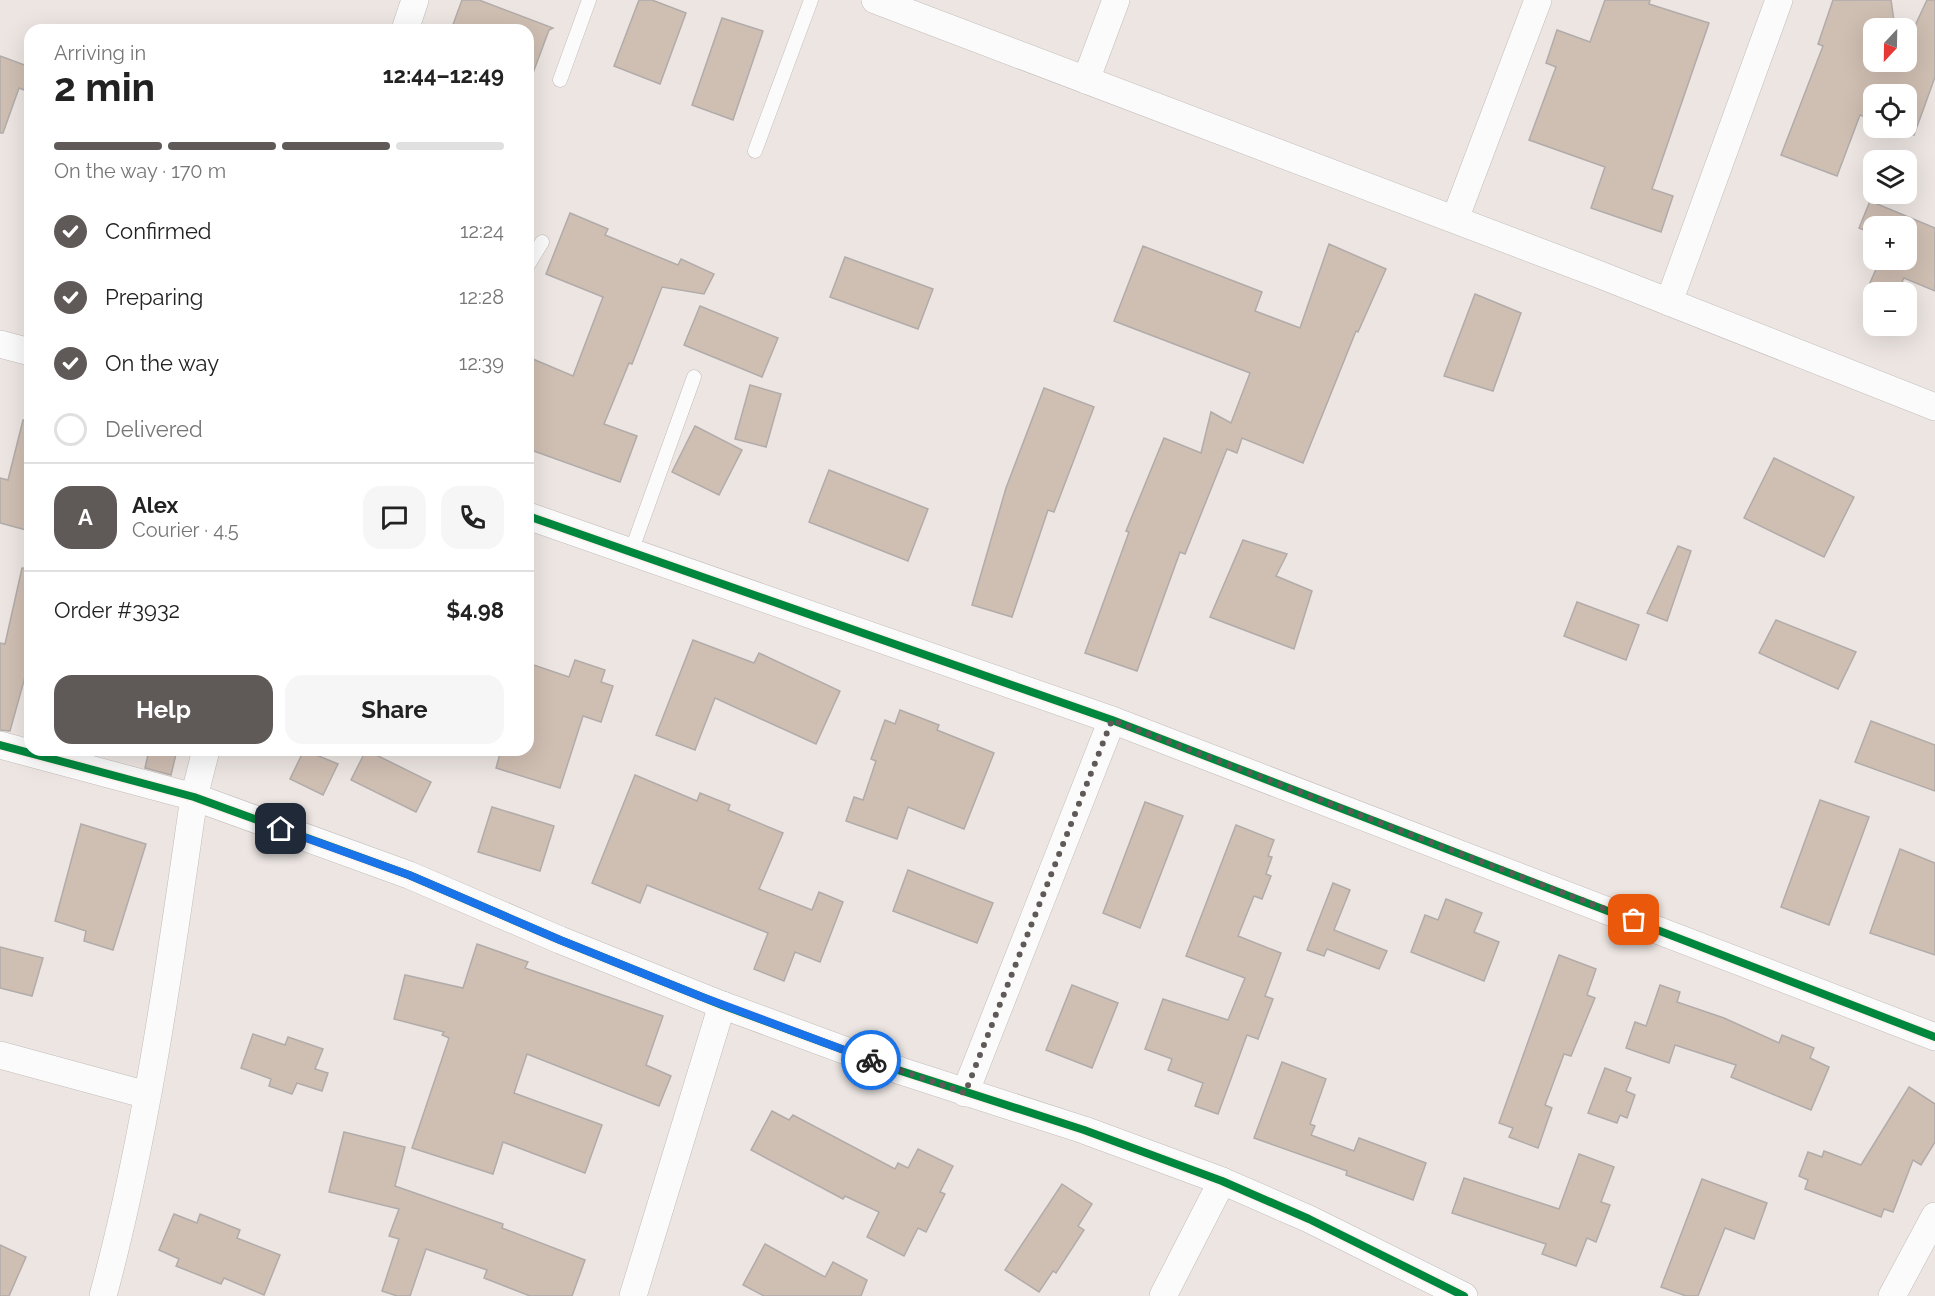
<!DOCTYPE html>
<meta charset="utf-8">
<style>
:root{--surface:#fff;--page:#f6f6f6;--text:#222;--muted:#767676;--line:#e0e0e0;--accent:#5f5958}
body{margin:0;font-family:Raleway,sans-serif;background:var(--page);color:var(--text);height:100vh;display:flex;flex-direction:column;font-size:22px;white-space:nowrap}
*{box-sizing:border-box;margin:0}
p{font-size:20px;color:var(--muted)}
.icon{flex:none;width:33px;height:33px;fill:none;stroke:currentColor;stroke-width:2;stroke-linecap:round;stroke-linejoin:round}
.map{position:relative;flex:1;overflow:hidden}
.drawer{position:absolute;left:24px;top:24px;width:510px;height:732px;display:flex;flex-direction:column;background:var(--surface);border-radius:18px;box-shadow:0 6px 24px #0002}
.drawer>*{flex:none}
.needle{width:39px;rotate:202deg}
.fabs{position:absolute;left:1863px;top:18px;display:grid;gap:12px}
.fabs a{display:grid;place-items:center;width:54px;height:54px;border-radius:12px;background:var(--surface);box-shadow:0 6px 24px #0002;font-size:30px}
.pin{position:absolute;display:grid;place-items:center;width:51px;height:51px;color:#fff;margin:-26px;border-radius:12px;box-shadow:0 3px 9px #0006}
.courier{position:absolute;display:grid;place-items:center;width:60px;height:60px;margin:-30px;border:4px solid #1a73e8;border-radius:50%;background:#fff;color:#222;box-shadow:0 2px 8px #0007}
.head em{font-style:normal;font-weight:700}
.head div{display:flex;flex-direction:column-reverse}
.head{display:flex;align-items:center;justify-content:space-between;height:102px;padding:0 30px}
h1{font-size:39px;font-weight:700;line-height:45px}
.bar{display:grid;grid-template-columns:repeat(4,1fr);gap:9px 6px;align-content:center;height:72px;padding:0 30px}
.bar i{height:8px;border-radius:4px;background:var(--line)}
.bar .on{background:var(--accent)}
.bar p{grid-column:span 4}
.line{display:flex;align-items:center;gap:15px;padding:0 30px;border-top:2px solid var(--line)}
.line div{flex:1}
.round{display:grid;place-items:center;flex:none;width:63px;height:63px;border-radius:18px;background:var(--page)}
ol{padding:0 30px;list-style:none}
li{display:flex;align-items:center;gap:18px;height:66px}
li p{margin-inline-start:auto}
li .icon{padding:6px;border-radius:50%;background:var(--accent);color:#fff;stroke-width:4}
li:last-child{color:var(--muted)}
li i{width:33px;height:33px;border:3px solid var(--line);border-radius:50%}
.action{display:flex;gap:12px;margin-top:auto;padding:12px 30px}
.action a{flex:1;height:69px;border-radius:18px;background:var(--accent);color:#fff;font-size:24px;font-weight:700;line-height:69px;text-align:center}
.action a+a{background:var(--page);color:var(--text)}
.map>svg:first-child{display:block}
.building{fill:#cfbeb2;stroke:#b1acaa;stroke-width:1.5}
.lines{fill:none;stroke-linecap:round;stroke-linejoin:round}
.lane-casing{stroke:#c2bcba;stroke-width:15}
.street-casing{stroke:#c2bcba;stroke-width:28}
.lane{stroke:#fcfbfb;stroke-width:14}
.street{stroke:#fcfbfb;stroke-width:27}
.cycleway-casing{stroke:#fef0ec;stroke-width:11}
.cycleway{stroke:#00873e;stroke-width:8}
.done{stroke:#5f5958;stroke-width:6;stroke-dasharray:0 10.8}
.route{stroke:#1a73e8;stroke-width:8}
</style>
<div class="map">
<svg width="1935" height="1296" viewBox="0 0 1935 1296">
<rect width="100%" height="100%" fill="#ece5e2"/>
<g class="building">
<polygon points="462,0 479,0 553,28 549,30 530,81 528,30 451,30"/>
<polygon points="639,0 652,0 686,13 660,84 614,66"/>
<polygon points="1605,0 1650,0 1649,4 1709,23 1652,189 1673,196 1661,232 1591,208 1605,167 1529,140 1556,67 1546,63 1557,30 1590,42"/>
<polygon points="1833,0 1891,0 1895,28 1874,28 1874,62 1906,62 1906,45 1927,0 1935,0 1935,77 1914,135 1894,128 1906,128 1906,94 1874,94 1874,120 1860,115 1837,176 1781,155 1823,46 1818,44"/>
<polygon points="722,18 763,31 733,120 692,105"/>
<polygon points="0,56 30,67 24,90 19,88 3,133 0,133"/>
<polygon points="1870,201 1935,228 1935,291 1904,278 1897,292 1866,292 1880,260 1906,260 1906,226 1874,226 1874,234 1859,228"/>
<polygon points="570,213 608,229 605,235 678,265 681,259 714,274 704,294 662,287 632,364 629,363 604,424 637,436 620,482 528,449 528,357 573,376 603,297 546,274"/>
<polygon points="1329,244 1386,269 1358,332 1356,331 1303,463 1242,438 1237,453 1227,449 1185,554 1180,552 1137,671 1085,653 1129,532 1126,531 1164,438 1201,453 1211,412 1231,423 1250,373 1114,321 1143,246 1262,292 1255,311 1300,328"/>
<polygon points="845,257 933,289 918,329 830,297"/>
<polygon points="1475,294 1521,313 1493,391 1444,376"/>
<polygon points="700,306 778,338 762,377 684,345"/>
<polygon points="750,385 781,394 766,447 735,439"/>
<polygon points="1044,388 1094,407 1054,512 1048,510 1012,617 972,605 1006,488"/>
<polygon points="23,420 30,421 30,531 0,523 0,478 8,480"/>
<polygon points="695,426 742,450 719,495 672,472"/>
<polygon points="1774,458 1854,497 1824,557 1744,518"/>
<polygon points="829,470 928,509 908,561 809,522"/>
<polygon points="1243,540 1287,554 1276,576 1312,591 1294,649 1210,617"/>
<polygon points="1678,546 1691,551 1667,621 1647,613"/>
<polygon points="22,568 30,569 30,659 10,731 0,730 0,643 5,644"/>
<polygon points="1577,602 1639,625 1626,660 1564,636"/>
<polygon points="1776,620 1856,652 1838,689 1759,653"/>
<polygon points="693,640 754,663 759,653 840,691 816,744 715,698 695,750 656,735"/>
<polygon points="575,660 605,670 601,682 613,686 601,722 583,716 560,788 496,768 501,750 528,750 528,663 569,677"/>
<polygon points="900,710 939,725 937,730 994,753 964,829 908,807 897,839 846,821 854,797 863,800 876,761 871,759 885,720 895,724"/>
<polygon points="1871,721 1935,745 1935,791 1855,762"/>
<polygon points="149,750 177,750 171,775 145,768"/>
<polygon points="304,750 338,764 323,795 290,779"/>
<polygon points="366,750 431,782 416,812 351,780"/>
<polygon points="635,775 697,801 700,793 730,805 728,810 783,833 759,889 812,910 819,892 843,902 820,962 795,952 784,981 754,969 768,933 647,885 640,903 592,883"/>
<polygon points="1820,800 1869,817 1829,925 1781,907"/>
<polygon points="1145,802 1183,816 1140,928 1103,913"/>
<polygon points="492,807 554,826 540,871 478,852"/>
<polygon points="81,824 146,844 113,950 84,941 86,931 55,921"/>
<polygon points="1236,825 1274,840 1268,856 1272,857 1266,874 1271,876 1262,899 1254,896 1238,936 1281,953 1265,996 1273,999 1258,1039 1247,1035 1218,1114 1195,1106 1203,1083 1168,1070 1172,1059 1145,1049 1163,999 1228,1020 1245,978 1186,956"/>
<polygon points="1900,849 1935,863 1935,955 1870,933"/>
<polygon points="908,870 993,903 977,943 893,911"/>
<polygon points="1333,883 1350,890 1334,930 1387,951 1379,969 1327,949 1324,956 1307,950"/>
<polygon points="1446,899 1482,913 1474,932 1499,942 1484,981 1411,952 1425,915 1438,920"/>
<polygon points="477,944 528,962 525,968 663,1016 646,1065 671,1076 659,1106 527,1054 514,1093 602,1125 585,1173 503,1142 493,1174 412,1148 449,1038 442,1035 444,1032 394,1019 405,975 463,988"/>
<polygon points="0,947 43,958 32,996 0,988"/>
<polygon points="1559,955 1596,969 1587,995 1595,998 1571,1056 1564,1054 1545,1105 1552,1108 1538,1148 1509,1137 1513,1128 1499,1123"/>
<polygon points="1072,985 1118,1003 1092,1068 1046,1050"/>
<polygon points="1660,985 1680,992 1677,1002 1724,1018 1779,1043 1782,1035 1814,1048 1810,1058 1829,1067 1811,1110 1731,1077 1736,1065 1675,1045 1669,1063 1626,1048 1635,1022 1646,1026"/>
<polygon points="253,1034 285,1045 288,1037 323,1049 315,1069 328,1073 322,1091 297,1083 292,1094 269,1086 271,1079 241,1068"/>
<polygon points="1282,1062 1326,1079 1310,1124 1315,1126 1311,1135 1354,1151 1359,1138 1426,1163 1413,1200 1346,1175 1347,1171 1254,1138"/>
<polygon points="1605,1068 1631,1078 1626,1091 1635,1095 1627,1118 1620,1115 1617,1123 1588,1113"/>
<polygon points="1909,1087 1935,1104 1935,1142 1921,1165 1913,1160 1893,1212 1884,1209 1881,1217 1805,1189 1808,1180 1799,1176 1808,1152 1822,1157 1824,1151 1861,1165"/>
<polygon points="772,1111 789,1120 793,1115 895,1169 898,1163 908,1168 918,1149 953,1166 940,1192 945,1194 926,1232 918,1228 904,1256 867,1237 879,1212 845,1196 843,1199 751,1150"/>
<polygon points="344,1132 405,1147 395,1186 503,1224 502,1228 585,1260 572,1296 530,1296 484,1278 487,1270 426,1249 410,1296 397,1296 382,1291 399,1239 389,1236 399,1209 329,1192"/>
<polygon points="1579,1154 1614,1167 1601,1202 1610,1205 1596,1242 1587,1238 1576,1266 1542,1254 1546,1244 1452,1213 1464,1178 1559,1209"/>
<polygon points="1702,1179 1767,1203 1754,1239 1725,1228 1698,1296 1686,1296 1661,1287"/>
<polygon points="1062,1184 1092,1204 1078,1226 1084,1230 1056,1273 1053,1271 1039,1292 1005,1270"/>
<polygon points="174,1214 197,1223 200,1214 240,1230 237,1238 280,1255 264,1295 224,1278 221,1284 176,1266 179,1259 159,1250"/>
<polygon points="765,1244 825,1277 833,1262 867,1280 861,1296 764,1296 743,1285"/>
<polygon points="0,1245 26,1257 9,1296 0,1296"/>
</g>
<g class="lines">
<g class="lane-casing">
<g id="lane">
<polyline points="560,80 589,0"/>
<polyline points="755,151 811,0"/>
<polyline points="528,265 542,242"/>
<polyline points="631,552 694,377"/>
</g>
</g>
<g class="street-casing">
<g id="street">
<polyline points="875,0 1598,274 1935,407"/>
<polyline points="405,30 415,0"/>
<polyline points="1086,80 1116,0"/>
<polyline points="1455,219 1538,0"/>
<polyline points="1669,302 1779,0"/>
<polyline points="0,344 30,352"/>
<polyline points="528,516 1112,720 1935,1037"/>
<polyline points="0,745 194,797 409,875 560,940 722,1005 901,1071 1084,1130 1222,1181 1309,1219 1464,1296"/>
<polyline points="0,1055 147,1095"/>
<polyline points="965,1093 1112,720"/>
<path d="M103,1296C147,1133 170,963 194,797L206,750"/>
<polyline points="633,1296 722,1005"/>
<polyline points="1163,1296 1222,1181"/>
<polyline points="1892,1296 1935,1216"/>
</g>
</g>
<use href="#lane" class="lane"/>
<use href="#street" class="street"/>
<g class="cycleway-casing">
<g id="cycleway">
<polyline points="528,516 1112,720 1935,1037"/>
<polyline points="0,745 194,797 409,875 560,940 722,1005 901,1071 1084,1130 1222,1181 1309,1219 1464,1296"/>
</g>
</g>
<use href="#cycleway" class="cycleway"/>
</g>
<g class="lines">
<polyline class="done" points="871,1060 965,1093 1112,720 1634,920"/>
<polyline class="route" points="281,829 409,875 560,940 702,997 871,1060"/>
</g>
</svg>
<div class="fabs">
<a><svg class="needle" viewBox="-14 -14 28 28"><path d="M0-13l5 13h-10z" fill="#e53935"/><path d="M0 13l5-13h-10z" fill="#767676"/></svg></a>
<a><svg class="icon" aria-label="locate" viewBox="0 0 24 24"><circle cx="12" cy="12" r="6"/><path d="M12 2v4M12 18v4M2 12h4M18 12h4"/></svg></a>
<a><svg class="icon" aria-label="layers" viewBox="0 0 24 24"><path d="M12 4l9 5-9 5-9-5zM3 14l9 5 9-5"/></svg></a>
<a>+</a>
<a>−</a>
</div>
<div class="pin" style="left:1634px;top:920px;background:#ea580c"><svg class="icon" aria-label="bag" viewBox="0 0 24 24"><path d="M5 8h14l-1 12H6zM9 8a3 3 0 0 1 6 0"/></svg></div>
<div class="pin" style="left:281px;top:829px;background:#1f2937"><svg class="icon" aria-label="home" viewBox="0 0 24 24"><path d="M3 11l9-7 9 7M6 9v11h12V9"/></svg></div>
<div class="courier" style="left:871px;top:1060px"><svg class="icon" aria-label="bike" viewBox="0 0 24 24"><circle cx="6" cy="16" r="4"/><circle cx="18" cy="16" r="4"/><path d="M6 16l4-8h5l3 8M10 8l3 8H6M13 5h3"/></svg></div>
<section class="drawer">
<div class="head"><div><h1>2 min</h1><p>Arriving in</p></div><em>12:44–12:49</em></div>
<div class="bar"><i class="on"></i><i class="on"></i><i class="on"></i><i></i><p>On the way · 170 m</p></div>
<ol>
<li><svg class="icon" aria-label="check" viewBox="0 0 24 24"><path d="M5 12l5 5 9-10"/></svg>Confirmed<p>12:24</p></li>
<li><svg class="icon" aria-label="check" viewBox="0 0 24 24"><path d="M5 12l5 5 9-10"/></svg>Preparing<p>12:28</p></li>
<li><svg class="icon" aria-label="check" viewBox="0 0 24 24"><path d="M5 12l5 5 9-10"/></svg>On the way<p>12:39</p></li>
<li><i></i>Delivered</li>
</ol>
<div class="line" style="height:108px"><b class="round" style="background:var(--accent);color:#fff">A</b><div><b>Alex</b><p>Courier · 4.5</p></div><a class="round"><svg class="icon" aria-label="chat" viewBox="0 0 24 24"><path d="M4 5h16v11H9l-5 4z"/></svg></a><a class="round"><svg class="icon" aria-label="phone" viewBox="0 0 24 24"><path d="M5 4h4l2 5-3 2q2 4 5 5l2-3 5 2v4C11 20 4 13 5 4z"/></svg></a></div>
<div class="line" style="height:78px"><div>Order #3932</div><b>$4.98</b></div>
<div class="action"><a>Help</a><a>Share</a></div>
</section>
</div>
